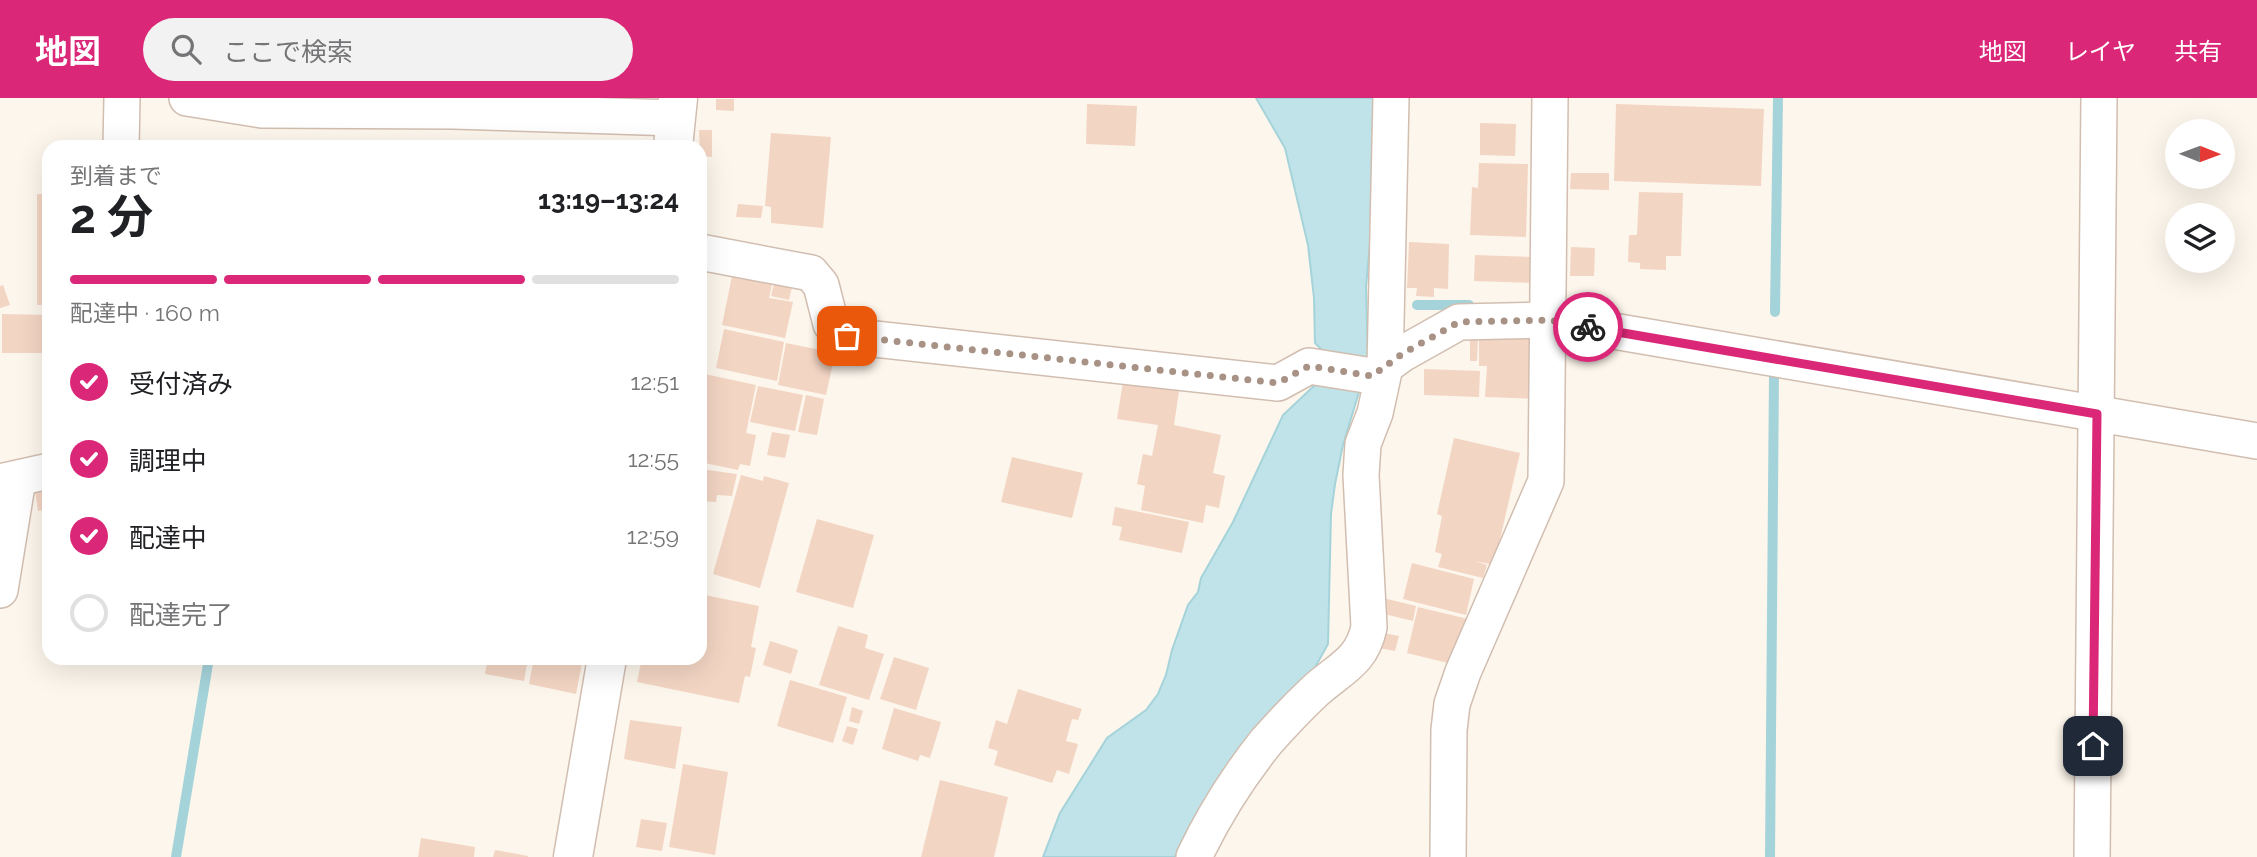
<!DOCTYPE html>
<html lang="ja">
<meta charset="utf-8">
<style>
:root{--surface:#fff;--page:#f2f2f2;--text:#202124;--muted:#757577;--line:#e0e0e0;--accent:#db2777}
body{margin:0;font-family:Raleway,"Noto Sans JP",sans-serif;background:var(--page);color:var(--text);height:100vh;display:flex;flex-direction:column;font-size:26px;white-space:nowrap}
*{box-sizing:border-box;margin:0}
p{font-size:23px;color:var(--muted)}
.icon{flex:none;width:38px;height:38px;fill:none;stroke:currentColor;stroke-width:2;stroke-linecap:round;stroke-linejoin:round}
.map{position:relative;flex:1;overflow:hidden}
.side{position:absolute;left:42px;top:42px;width:665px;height:525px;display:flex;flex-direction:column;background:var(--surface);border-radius:21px;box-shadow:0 7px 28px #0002}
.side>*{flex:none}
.needle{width:46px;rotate:91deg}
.fabs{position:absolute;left:2165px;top:21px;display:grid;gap:14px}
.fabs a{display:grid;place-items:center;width:70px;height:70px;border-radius:50%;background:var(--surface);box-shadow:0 7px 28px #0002;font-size:35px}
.pin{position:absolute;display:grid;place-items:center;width:60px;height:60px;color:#fff;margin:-30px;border-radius:14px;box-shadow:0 4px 10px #0006}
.courier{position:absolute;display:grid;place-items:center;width:70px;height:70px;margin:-35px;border:5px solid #db2777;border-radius:50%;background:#fff;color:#222;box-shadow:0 2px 9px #0007}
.summary em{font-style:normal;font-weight:700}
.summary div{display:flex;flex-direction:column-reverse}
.summary{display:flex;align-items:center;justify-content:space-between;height:119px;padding:0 28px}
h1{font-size:46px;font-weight:700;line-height:52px}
.bar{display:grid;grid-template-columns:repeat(4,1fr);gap:10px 7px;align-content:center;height:84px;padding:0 28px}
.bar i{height:9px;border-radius:5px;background:var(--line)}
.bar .selected{background:var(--accent)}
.bar p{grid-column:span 4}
ol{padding:0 28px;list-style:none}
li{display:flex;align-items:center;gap:21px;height:77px}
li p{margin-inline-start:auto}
li .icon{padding:7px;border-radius:50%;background:var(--accent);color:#fff;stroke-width:4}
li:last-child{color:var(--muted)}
li i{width:38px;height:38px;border:4px solid var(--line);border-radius:50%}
header{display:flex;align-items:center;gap:42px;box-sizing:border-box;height:98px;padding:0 35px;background:var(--accent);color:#fff}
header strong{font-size:33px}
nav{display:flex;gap:38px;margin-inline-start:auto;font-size:24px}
.search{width:490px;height:63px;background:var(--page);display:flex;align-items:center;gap:18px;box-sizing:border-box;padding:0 24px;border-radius:38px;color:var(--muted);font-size:26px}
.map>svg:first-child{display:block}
.water{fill:#bfe3e8;stroke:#a5d3da;stroke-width:2}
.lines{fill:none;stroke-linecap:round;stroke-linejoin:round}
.stream{stroke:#a5d3da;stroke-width:10}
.building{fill:#f3d5c3}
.minor-casing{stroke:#d1beb0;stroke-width:38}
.tertiary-casing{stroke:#d1beb0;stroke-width:41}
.minor{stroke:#fff;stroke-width:35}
.tertiary{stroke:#fff;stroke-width:38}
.done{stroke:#a89285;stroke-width:7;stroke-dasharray:0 12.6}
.route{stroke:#db2777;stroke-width:9}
</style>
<header>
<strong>地図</strong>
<div class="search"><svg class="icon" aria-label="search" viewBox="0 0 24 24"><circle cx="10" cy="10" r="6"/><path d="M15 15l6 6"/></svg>ここで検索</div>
<nav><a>地図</a><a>レイヤ</a><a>共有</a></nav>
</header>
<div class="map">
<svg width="2257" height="759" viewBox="0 0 2257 759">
<rect width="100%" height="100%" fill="#fdf6ec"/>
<polygon class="water" points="1256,0 1379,0 1380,35 1366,189 1368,264 1343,347 1335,386 1331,416 1328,546 1312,575 1220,684 1175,759 1043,759 1060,715 1107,640 1146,612 1158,596 1166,577 1172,552 1188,507 1198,494 1201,480 1233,424 1283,317 1316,286 1322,252 1315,245 1314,200 1308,147 1285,50"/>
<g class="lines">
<g class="stream">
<polyline points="1417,207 1469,207"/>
<polyline points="1775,214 1778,0"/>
<polyline points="176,759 209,560"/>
<polyline points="1770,759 1774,274"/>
</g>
</g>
<g class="building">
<polygon points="716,1 734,1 734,13 716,12"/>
<polygon points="1087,6 1137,8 1135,48 1086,46"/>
<polygon points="1616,6 1764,11 1761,88 1614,83"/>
<polygon points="1480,25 1516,26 1515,58 1480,57"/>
<polygon points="699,32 712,32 712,59 700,58"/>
<polygon points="771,35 831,39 823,130 771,125 771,109 765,108"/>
<polygon points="588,43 623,46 623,49 587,49"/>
<polygon points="1479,65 1528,66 1526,139 1470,137 1472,89 1478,90"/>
<polygon points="1571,75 1609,75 1609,92 1570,91"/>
<polygon points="1639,94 1683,95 1681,158 1666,158 1666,172 1640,171 1640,165 1628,164 1629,137 1637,137"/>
<rect x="37" y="96" width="12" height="111"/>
<polygon points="738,106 763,108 761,120 736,119"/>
<polygon points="1409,144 1449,146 1448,191 1434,190 1434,199 1416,198 1417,190 1407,190"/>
<polygon points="1571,149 1595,150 1594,178 1570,178"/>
<polygon points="1475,157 1532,159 1532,185 1474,183"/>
<polygon points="733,173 773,182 769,200 793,204 785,240 722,227"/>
<polygon points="775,181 793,185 789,202 771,198"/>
<polygon points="3,187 10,207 0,210 0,188"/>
<polygon points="2,216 49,217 49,255 2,255"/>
<polygon points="724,231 784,244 777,283 716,270"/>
<polygon points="1479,236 1539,238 1537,301 1485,299 1487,268 1479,268"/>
<polygon points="1470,240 1478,240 1477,263 1470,263"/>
<polygon points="786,245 835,255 826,297 778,287"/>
<polygon points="1424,271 1480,273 1479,299 1424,297"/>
<polygon points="700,275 756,287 746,335 756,337 750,368 740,366 738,372 700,364"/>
<polygon points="1123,284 1179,293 1174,327 1221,337 1213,375 1225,378 1219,410 1206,407 1203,425 1141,412 1145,388 1137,386 1143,356 1152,358 1158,327 1117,321"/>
<polygon points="758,288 803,297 795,333 750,324"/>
<polygon points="806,297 824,301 817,337 798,334"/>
<polygon points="772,334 790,337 785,360 767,357"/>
<polygon points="1454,340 1520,355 1494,467 1475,463 1487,467 1483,480 1438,469 1442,456 1435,454 1442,418 1437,416"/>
<polygon points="1012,359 1083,375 1072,420 1001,404"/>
<polygon points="700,371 737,376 732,398 717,397 716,404 700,403"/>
<polygon points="741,377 763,383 764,378 789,385 760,490 713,476"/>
<polygon points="49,383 49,411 38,413 34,386"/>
<polygon points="1115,409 1189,424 1182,455 1119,442 1122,429 1112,427"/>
<polygon points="817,421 874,437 853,510 796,494"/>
<polygon points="1412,465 1474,481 1466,517 1403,501"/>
<polygon points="705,497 759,508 751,549 756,550 750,579 745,578 739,605 637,584 642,560 700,560 700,519"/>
<polygon points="1383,500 1416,508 1413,523 1380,515"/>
<polygon points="1418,509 1468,521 1456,567 1407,555"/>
<polygon points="838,528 868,537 865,550 884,556 869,602 819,587"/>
<polygon points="1383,535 1399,538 1395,553 1379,550"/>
<polygon points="770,543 798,552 791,576 763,567"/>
<polygon points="894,559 929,570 916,612 880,601"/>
<polygon points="488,560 528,560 524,583 485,576"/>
<polygon points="534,560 583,560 576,596 529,586"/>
<polygon points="790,582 847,599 833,645 777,628"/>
<polygon points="1018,591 1082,611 1078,622 1072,621 1066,643 1078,646 1069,676 1057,672 1052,685 994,667 998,653 988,650 996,622 1007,626"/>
<polygon points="852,609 863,613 859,626 849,623"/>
<polygon points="894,610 941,624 930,660 920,657 918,663 882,651"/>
<polygon points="630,622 682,629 675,671 624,661"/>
<polygon points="847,628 858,631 853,647 842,643"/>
<polygon points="683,666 728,674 715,757 669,749"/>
<polygon points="940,682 1008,699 994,759 921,759"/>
<polygon points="641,721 667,725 662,753 636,749"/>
<polygon points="421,740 475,749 474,759 418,759"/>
<polygon points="495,752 528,758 528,759 493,759"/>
</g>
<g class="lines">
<g class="minor-casing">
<g id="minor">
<polyline points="187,0 262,12 453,13 676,20"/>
<polyline points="121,49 122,0"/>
<polyline points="700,154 811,175 821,187 831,226 847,238 1278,285 1309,268 1372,278 1402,256 1459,224 1549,222 2257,343"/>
<polyline points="0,384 49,373"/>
<polyline points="0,492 18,381"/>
<path d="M1194,759C1213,719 1238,679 1266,644C1281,627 1298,609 1315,593C1339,571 1362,564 1369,529L1361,377L1363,346L1375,315L1385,269L1391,0"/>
<polyline points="1448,759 1449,632 1452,606 1463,574 1546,383 1550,0"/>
<polyline points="2092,759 2099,0"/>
</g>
</g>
<g class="tertiary-casing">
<g id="tertiary">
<polyline points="673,49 678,0"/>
<polyline points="573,759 607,560"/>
</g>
</g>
<use href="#minor" class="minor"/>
<use href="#tertiary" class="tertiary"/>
</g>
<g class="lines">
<polyline class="done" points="847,238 1278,285 1309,268 1372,278 1402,256 1459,224 1549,222 1588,229"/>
<polyline class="route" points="1588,229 2097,316 2093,648"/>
</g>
</svg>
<div class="fabs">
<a><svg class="needle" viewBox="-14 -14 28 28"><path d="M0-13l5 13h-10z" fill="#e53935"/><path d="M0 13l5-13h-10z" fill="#757577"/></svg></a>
<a><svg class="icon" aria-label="layers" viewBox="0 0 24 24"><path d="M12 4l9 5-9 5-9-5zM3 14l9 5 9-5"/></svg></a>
</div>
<div class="pin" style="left:847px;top:238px;background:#ea580c"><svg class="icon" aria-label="bag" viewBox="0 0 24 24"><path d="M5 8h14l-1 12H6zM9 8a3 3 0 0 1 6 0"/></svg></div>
<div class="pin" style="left:2093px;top:648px;background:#1f2937"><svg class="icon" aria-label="home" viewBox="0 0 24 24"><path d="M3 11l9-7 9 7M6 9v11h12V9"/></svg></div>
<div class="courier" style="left:1588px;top:229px"><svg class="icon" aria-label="bike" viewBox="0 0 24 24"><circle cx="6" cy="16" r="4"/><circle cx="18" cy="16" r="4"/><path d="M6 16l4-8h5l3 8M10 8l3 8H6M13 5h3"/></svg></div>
<section class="side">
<div class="summary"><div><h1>2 分</h1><p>到着まで</p></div><em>13:19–13:24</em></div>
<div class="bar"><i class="selected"></i><i class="selected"></i><i class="selected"></i><i></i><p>配達中 · 160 m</p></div>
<ol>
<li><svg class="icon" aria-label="check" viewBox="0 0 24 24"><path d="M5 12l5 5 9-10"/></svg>受付済み<p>12:51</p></li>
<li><svg class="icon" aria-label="check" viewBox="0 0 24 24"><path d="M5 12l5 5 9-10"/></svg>調理中<p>12:55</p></li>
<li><svg class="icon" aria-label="check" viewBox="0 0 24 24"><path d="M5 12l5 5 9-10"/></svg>配達中<p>12:59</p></li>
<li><i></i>配達完了</li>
</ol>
</section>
</div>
